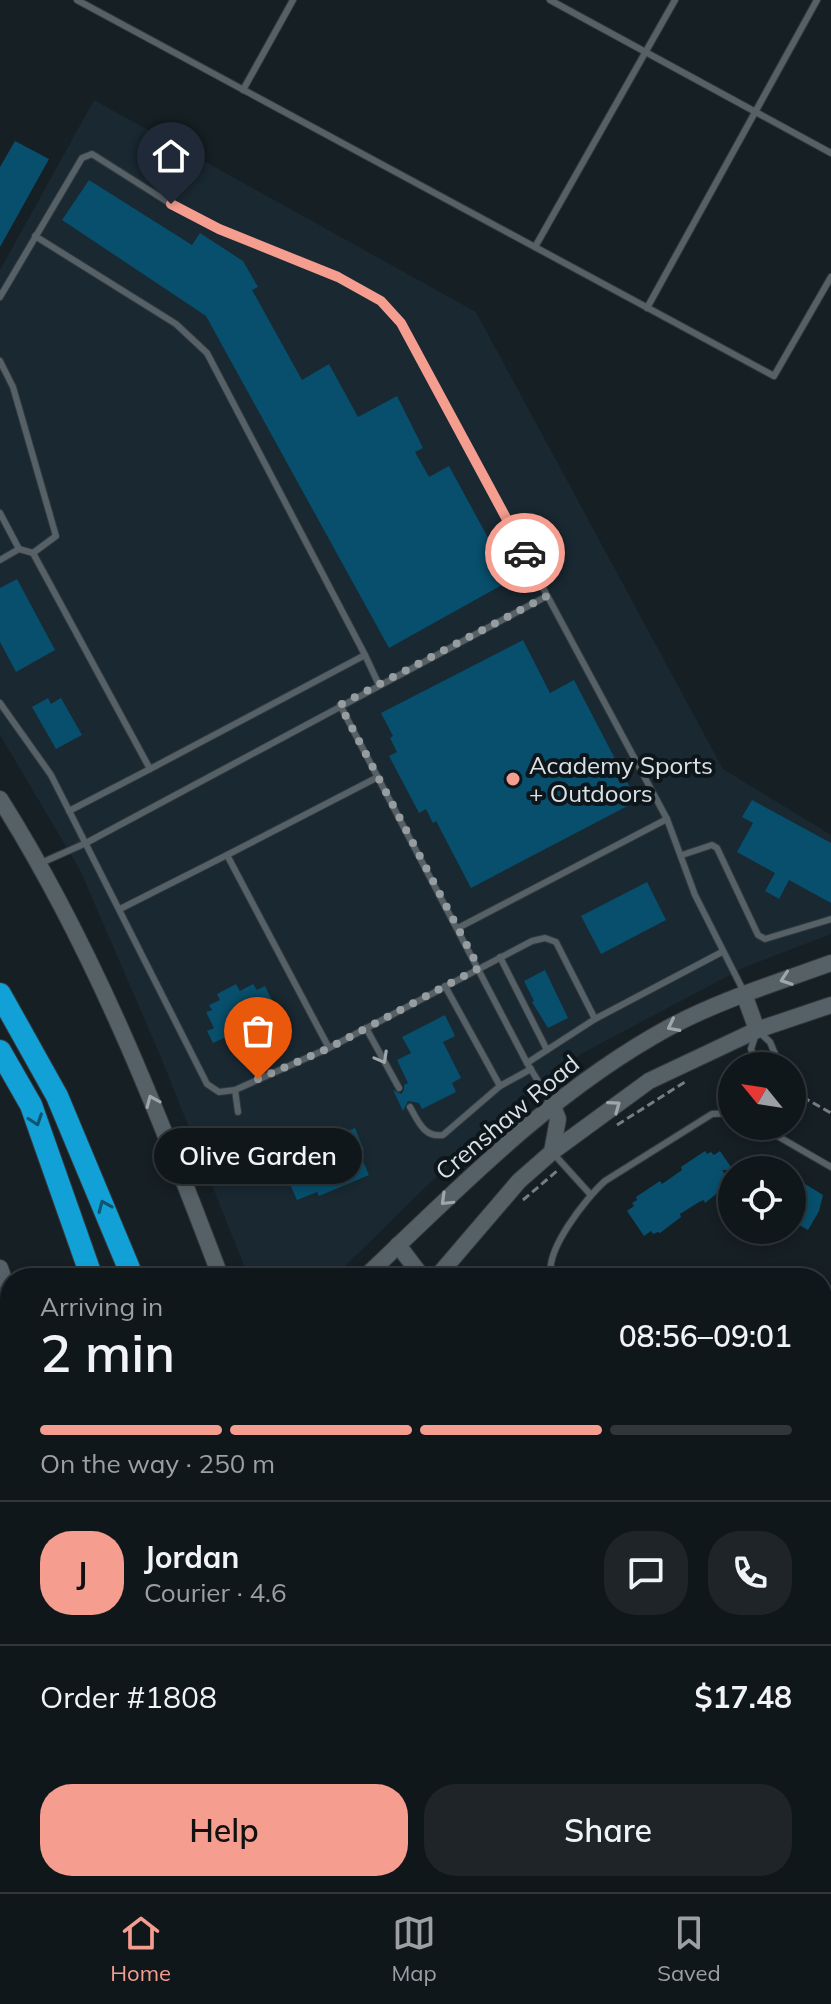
<!DOCTYPE html>
<meta charset="utf-8">
<style>
:root{--surface:#10171b;--page:#1e2428;--text:#f1f3f6;--muted:#9c9fa3;--line:#30363a;--accent:#f59d8f}
body{margin:0;font-family:Mulish,sans-serif;background:var(--page);color:var(--text);height:100vh;display:flex;flex-direction:column;font-size:30px;white-space:nowrap}
*{box-sizing:border-box;margin:0}
p{font-size:26px;color:var(--muted)}
.icon{flex:none;width:44px;height:44px;fill:none;stroke:currentColor;stroke-width:2;stroke-linecap:round;stroke-linejoin:round}
.map{position:relative;flex:1;overflow:hidden}
.side{position:absolute;left:0px;top:1268px;width:832px;height:624px;display:flex;flex-direction:column;background:var(--surface);border-radius:32px 32px 0 0;box-shadow:0 4px 12px #0003,0 0 0 2px var(--line)}
.side>*{flex:none}
.needle{width:52px;rotate:300deg}
.buttons{position:absolute;left:718px;top:1052px;display:grid;gap:16px}
.buttons a{display:grid;place-items:center;width:88px;height:88px;border-radius:50%;background:var(--surface);box-shadow:0 4px 12px #0003,0 0 0 2px var(--line);font-size:40px}
.pin{position:absolute;display:grid;place-items:center;width:68px;height:68px;color:#fff;margin:-82px -34px;border-radius:50% 50% 50% 0;rotate:-45deg;box-shadow:0 0 8px #0007}
.pin .icon{rotate:45deg}
.courier{position:absolute;display:grid;place-items:center;width:80px;height:80px;margin:-40px;border:6px solid #f59d8f;border-radius:50%;background:#fff;color:#222;box-shadow:0 2px 10px #0007}
.bubble{position:absolute;height:56px;border-radius:28px;background:var(--surface);box-shadow:0 4px 12px #0003,0 0 0 2px var(--line);font-size:26px;font-weight:600;line-height:56px;text-align:center}
.summary em{font-style:normal;font-weight:600}
.summary div{display:flex;flex-direction:column-reverse}
.summary{display:flex;align-items:center;justify-content:space-between;height:136px;padding:0 40px}
h1{font-size:52px;font-weight:600;line-height:60px}
.bar{display:grid;grid-template-columns:repeat(4,1fr);gap:12px 8px;align-content:center;height:96px;padding:0 40px}
.bar i{height:10px;border-radius:6px;background:var(--line)}
.bar .current{background:var(--accent)}
.bar p{grid-column:span 4}
.line{display:flex;align-items:center;gap:20px;padding:0 40px;border-top:2px solid var(--line)}
.line div{flex:1}
.round{display:grid;place-items:center;flex:none;width:84px;height:84px;border-radius:32px;background:var(--page)}
.primary-button{display:flex;gap:16px;margin-top:auto;padding:16px 40px}
.primary-button a{flex:1;height:92px;border-radius:32px;background:var(--accent);color:#111;font-size:32px;font-weight:600;line-height:92px;text-align:center}
.primary-button a+a{background:var(--page);color:var(--text)}
.tabs{display:flex;justify-content:space-around;align-items:center;height:112px;border-top:2px solid var(--line);background:var(--surface);font-size:22px;color:var(--muted)}
.tabs a{display:grid;justify-items:center;gap:4px}
.tabs .current{color:var(--accent)}
.map>svg:first-child{display:block}
.built{fill:#192831}
.building{fill:#074f6c}
.lines{fill:none;stroke-linecap:round;stroke-linejoin:round}
.service-casing{stroke:#33393d;stroke-width:8}
.secondary-casing{stroke:#33393d;stroke-width:18}
.motorway-casing{stroke:#33393d;stroke-width:24}
.path{stroke:#777e83;stroke-width:3;stroke-dasharray:8 4;stroke-linecap:butt}
.service{stroke:#566167;stroke-width:6}
.secondary{stroke:#566167;stroke-width:16}
.motorway{stroke:#11a1d7;stroke-width:22}
.oneway{stroke:#9fa7ac}
.oneway2{stroke:#0f5570}
.done{stroke:#969da1;stroke-width:8;stroke-dasharray:0 14.4}
.route{stroke:#f59d8f;stroke-width:10}
.poi-dot{fill:#f59d8f;stroke:#0d161b;stroke-width:3}
.labels{text-anchor:middle;dominant-baseline:central;stroke-width:8;stroke-linejoin:round;paint-order:stroke}
.poi-label{font-size:24px;fill:#dbe1e5;stroke:#0d161b;text-anchor:start}
.street-label{font-size:24px;fill:#dbe1e5;stroke:#0d161b}
</style>
<div class="map">
<svg width="831" height="1892" viewBox="0 0 831 1892">
<rect width="100%" height="100%" fill="#161f24"/>
<g class="built">
<polygon points="94,100 476,312 723,769 831,835 831,934 745,967 581,1054 486,1128 333,1278 249,1278 160,1055 80,870 0,735 0,270"/>
<polygon points="0,1367 10,1397 10,1621 0,1632"/>
<polygon points="434,1882 589,1882 584,1892 437,1892"/>
</g>
<g class="building">
<polygon points="15,141 49,159 0,247 0,167"/>
<polygon points="89,180 192,245 200,233 243,261 258,287 252,290 302,380 329,364 358,417 397,396 423,448 415,452 429,477 449,466 511,580 389,648 206,316 62,220"/>
<polygon points="17,579 55,650 16,672 0,642 0,588"/>
<polygon points="523,640 550,693 574,680 637,801 471,888 436,821 433,823 426,809 419,813 389,756 397,752 390,738 393,736 381,713"/>
<polygon points="48,698 51,704 61,698 82,735 56,749 32,707"/>
<polygon points="752,800 831,843 831,903 789,880 779,899 765,891 775,873 737,852 753,823 742,817"/>
<polygon points="647,882 666,920 601,954 581,916"/>
<polygon points="545,970 568,1018 548,1028 532,1002 534,1001 524,981"/>
<polygon points="236,984 240,991 253,984 257,990 265,986 281,1019 273,1024 280,1038 252,1053 250,1048 235,1055 226,1037 213,1043 207,1031 214,1028 206,1012 212,1010 209,1005 220,1000 217,994"/>
<polygon points="445,1015 455,1036 443,1042 461,1078 452,1083 456,1092 422,1109 419,1103 408,1101 403,1111 393,1090 401,1094 404,1090 404,1085 408,1083 397,1060 411,1053 402,1037"/>
<polygon points="334,1127 338,1135 355,1128 364,1150 359,1152 369,1175 319,1196 317,1192 297,1200 277,1155"/>
<polygon points="705,1151 707,1154 711,1152 714,1155 720,1151 733,1170 722,1170 731,1182 705,1203 704,1200 699,1202 680,1214 681,1217 660,1233 658,1232 653,1234 651,1231 644,1236 627,1211 634,1206 632,1203 637,1200 636,1197 660,1181 662,1184 682,1170 681,1167"/>
<polygon points="792,1176 823,1195 819,1211 808,1230 792,1221"/>
</g>
<g class="lines">
<g class="service-casing">
<g id="service">
<polyline points="77,0 774,376 831,277"/>
<polyline points="550,0 831,153"/>
<polyline points="243,90 293,0"/>
<polyline points="35,236 176,324 207,353 365,655"/>
<polyline points="535,247 675,0"/>
<polyline points="0,297 82,158 92,154 171,204 219,229 338,277 381,301 401,323 667,819 695,895 744,992"/>
<polyline points="647,308 817,0"/>
<polyline points="0,361 13,387 56,536 33,553"/>
<polyline points="0,513 19,549 0,560"/>
<polyline points="19,549 33,553 150,769 365,655 379,685"/>
<polyline points="0,703 51,775 207,1084 219,1092 235,1090 329,1048 532,941 545,938 556,942 595,1019"/>
<polyline points="340,705 527,1063 552,1104"/>
<polyline points="69,811 150,769"/>
<polyline points="682,855 712,845 717,848 758,935 765,939 831,919"/>
<polyline points="41,863 86,843 547,596"/>
<polyline points="120,909 227,855"/>
<polyline points="458,928 667,819"/>
<polyline points="500,957 547,1050"/>
<polyline points="445,986 500,1086"/>
<polyline points="366,1028 399,1088"/>
<polyline points="329,1048 227,855 378,777"/>
<polyline points="527,1063 595,1019 722,952"/>
<polyline points="758,1066 751,1049 757,1030 770,1042 780,1066"/>
<polyline points="235,1090 238,1112"/>
<path d="M410,1107C418,1121 424,1138 443,1135L500,1086L531,1069"/>
<polyline points="760,1126 831,1167"/>
<polyline points="552,1152 590,1194"/>
<path d="M552,1278C542,1253 587,1197 605,1181L712,1114L732,1113"/>
<polyline points="0,1382 10,1376"/>
<polyline points="0,1449 10,1478"/>
<polyline points="822,1460 831,1465"/>
<polyline points="0,1600 10,1585"/>
<polyline points="822,1618 831,1623"/>
<polyline points="0,1625 10,1634"/>
<polyline points="822,1759 831,1743"/>
<polyline points="0,1775 10,1785"/>
<polyline points="822,1798 831,1801"/>
<polyline points="70,1882 73,1892"/>
<polyline points="141,1882 143,1892"/>
<polyline points="660,1882 663,1892"/>
</g>
</g>
<g class="secondary-casing">
<g id="secondary">
<path d="M0,799C94,948 159,1114 221,1278"/>
<polyline points="744,994 757,1030"/>
<polyline points="552,1152 558,1119 552,1104"/>
<polyline points="398,1245 423,1278"/>
<polyline points="0,1268 10,1297"/>
<path d="M364,1278C460,1187 551,1092 668,1028C720,1000 776,983 831,963"/>
<polyline points="436,1278 519,1181 552,1152 649,1081 757,1030 831,1005"/>
<polyline points="0,1664 10,1652"/>
<polyline points="0,1744 10,1733"/>
<polyline points="193,1882 196,1892"/>
<polyline points="416,1882 419,1892"/>
</g>
</g>
<g class="motorway-casing">
<g id="motorway">
<polyline points="0,994 57,1096 133,1278"/>
<polyline points="0,1051 31,1105 92,1278"/>
<polyline points="272,1882 275,1892"/>
<polyline points="320,1882 323,1892"/>
</g>
</g>
<g class="path">
<polyline points="792,1091 831,1113"/>
<polyline points="617,1125 688,1080"/>
<polyline points="523,1200 557,1171"/>
</g>
<use href="#service" class="service"/>
<use href="#secondary" class="secondary"/>
<use href="#motorway" class="motorway"/>
</g>
<defs><path id="oneway-chevron" d="M-2-3.5L2.5 0L-2 3.5" fill="none" stroke-width="1.6" stroke-linecap="round" stroke-linejoin="round" transform="scale(2)"/></defs>
<g class="oneway">
<use href="#oneway-chevron" transform="translate(786 979) rotate(161)"/>
<use href="#oneway-chevron" transform="translate(673 1026) rotate(153)"/>
<use href="#oneway-chevron" transform="translate(382 1058) rotate(61)"/>
<use href="#oneway-chevron" transform="translate(152 1101) rotate(-113)"/>
<use href="#oneway-chevron" transform="translate(615 1106) rotate(-36)"/>
<use href="#oneway-chevron" transform="translate(446 1200) rotate(136)"/>
</g>
<g class="oneway2">
<use href="#oneway-chevron" transform="translate(36 1120) rotate(71)"/>
<use href="#oneway-chevron" transform="translate(104 1206) rotate(-113)"/>
</g>
<g class="lines">
<polyline class="done" points="258,1079 329,1048 479,968 340,705 547,596 525,553"/>
<polyline class="route" points="171,204 219,229 338,277 381,301 401,323 525,553"/>
</g>
<circle class="poi-dot" cx="513" cy="779" r="8"/>
<g class="labels">
<g class="poi-label">
<text x="529" y="765">Academy Sports<tspan x="529" dy="28">+ Outdoors</tspan></text>
</g>
<g class="street-label">
<text transform="translate(507 1117) rotate(-40)">Crenshaw Road</text>
</g>
</g>
</svg>
<div class="buttons">
<a><svg class="needle" viewBox="-14 -14 28 28"><path d="M0-13l5 13h-10z" fill="#e53935"/><path d="M0 13l5-13h-10z" fill="#9c9fa3"/></svg></a>
<a><svg class="icon" aria-label="locate" viewBox="0 0 24 24"><circle cx="12" cy="12" r="6"/><path d="M12 2v4M12 18v4M2 12h4M18 12h4"/></svg></a>
</div>
<div class="pin" style="left:258px;top:1079px;background:#ea580c"><svg class="icon" aria-label="bag" viewBox="0 0 24 24"><path d="M5 8h14l-1 12H6zM9 8a3 3 0 0 1 6 0"/></svg></div>
<div class="pin" style="left:171px;top:204px;background:#1f2937"><svg class="icon" aria-label="home" viewBox="0 0 24 24"><path d="M3 11l9-7 9 7M6 9v11h12V9"/></svg></div>
<div class="courier" style="left:525px;top:553px"><svg class="icon" aria-label="car" viewBox="0 0 24 24"><path d="M5 17H2v-5l4-1 3-4h7l3 4 3 1v5h-3M9 17h6M6 11h13"/><circle cx="7" cy="17" r="2"/><circle cx="17" cy="17" r="2"/></svg></div>
<div class="bubble" style="left:154px;top:1128px;width:208px">Olive Garden</div>
<section class="side">
<div class="summary"><div><h1>2 min</h1><p>Arriving in</p></div><em>08:56–09:01</em></div>
<div class="bar"><i class="current"></i><i class="current"></i><i class="current"></i><i></i><p>On the way · 250 m</p></div>
<div class="line" style="height:144px"><b class="round" style="background:var(--accent);color:#111">J</b><div><b>Jordan</b><p>Courier · 4.6</p></div><a class="round"><svg class="icon" aria-label="chat" viewBox="0 0 24 24"><path d="M4 5h16v11H9l-5 4z"/></svg></a><a class="round"><svg class="icon" aria-label="phone" viewBox="0 0 24 24"><path d="M5 4h4l2 5-3 2q2 4 5 5l2-3 5 2v4C11 20 4 13 5 4z"/></svg></a></div>
<div class="line" style="height:104px"><div>Order #1808</div><b>$17.48</b></div>
<div class="primary-button"><a>Help</a><a>Share</a></div>
</section>
</div>
<nav class="tabs">
<a class="current"><svg class="icon" aria-label="home" viewBox="0 0 24 24"><path d="M3 11l9-7 9 7M6 9v11h12V9"/></svg>Home</a>
<a><svg class="icon" aria-label="map" viewBox="0 0 24 24"><path d="M3 6l6-2 6 2 6-2v14l-6 2-6-2-6 2zM9 4v14M15 6v14"/></svg>Map</a>
<a><svg class="icon" aria-label="saved" viewBox="0 0 24 24"><path d="M7 4h10v16l-5-4-5 4z"/></svg>Saved</a>
</nav>
